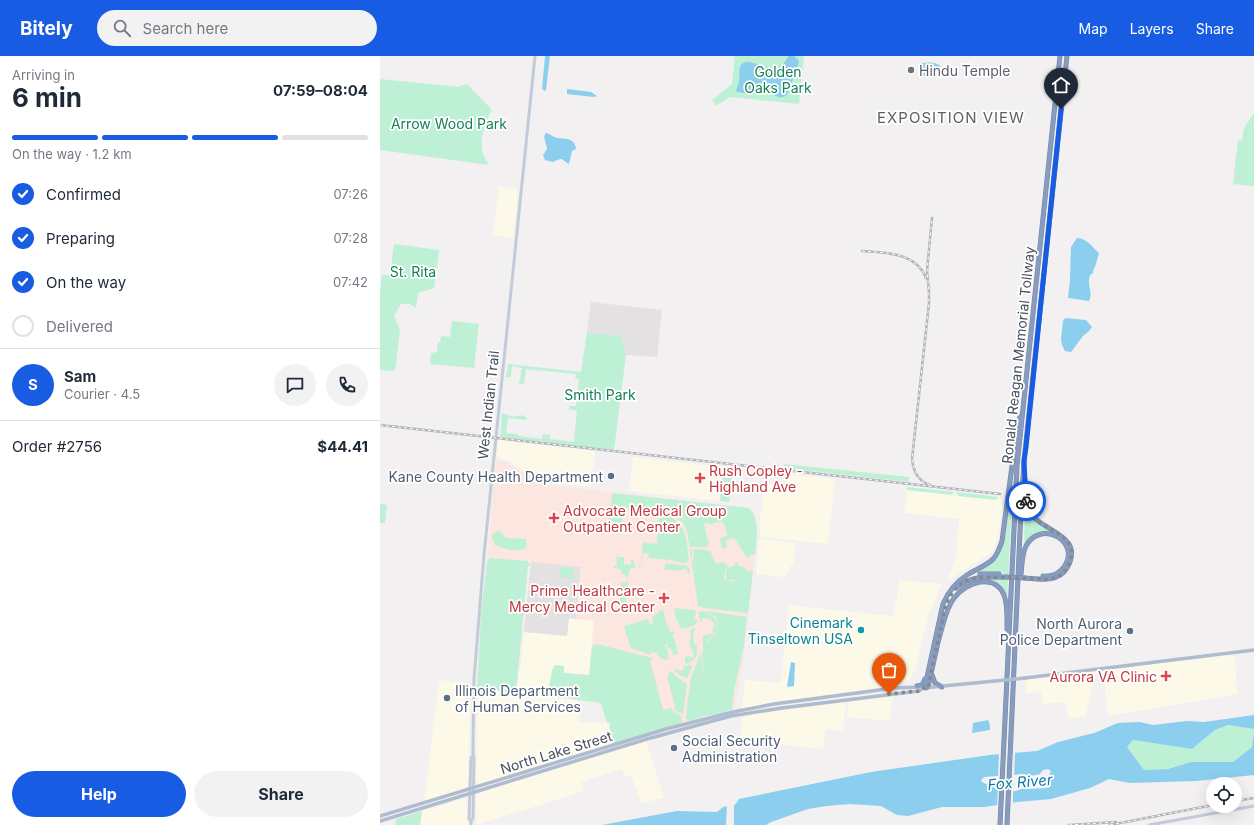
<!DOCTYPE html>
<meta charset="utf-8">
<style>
:root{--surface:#fff;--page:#f2f2f3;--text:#1f2937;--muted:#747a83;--line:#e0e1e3;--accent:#185ce4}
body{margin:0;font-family:Inter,sans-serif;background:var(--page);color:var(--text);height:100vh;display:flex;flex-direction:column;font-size:15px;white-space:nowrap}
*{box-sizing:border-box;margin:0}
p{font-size:13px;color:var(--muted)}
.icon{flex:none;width:22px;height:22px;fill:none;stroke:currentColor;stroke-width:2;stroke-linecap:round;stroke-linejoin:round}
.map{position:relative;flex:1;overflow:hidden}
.sheet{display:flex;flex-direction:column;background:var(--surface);width:380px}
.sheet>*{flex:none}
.controls{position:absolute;left:826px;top:721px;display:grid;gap:8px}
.controls a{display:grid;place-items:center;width:36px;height:36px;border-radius:50%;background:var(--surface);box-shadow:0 4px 16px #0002;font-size:20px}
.pin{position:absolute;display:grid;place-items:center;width:34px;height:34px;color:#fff;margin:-41px -17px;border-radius:50% 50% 50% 0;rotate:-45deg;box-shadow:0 0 4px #0007}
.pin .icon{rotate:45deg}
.courier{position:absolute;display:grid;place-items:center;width:40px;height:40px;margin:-20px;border:3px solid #185ce4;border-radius:50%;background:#fff;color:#222;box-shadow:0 1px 5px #0007}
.headline em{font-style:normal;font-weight:700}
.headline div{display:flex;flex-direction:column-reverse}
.headline{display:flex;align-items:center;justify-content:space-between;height:68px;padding:0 12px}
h1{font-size:26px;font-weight:700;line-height:30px}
.bar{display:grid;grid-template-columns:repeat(4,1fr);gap:6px 4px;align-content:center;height:48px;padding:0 12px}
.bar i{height:5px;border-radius:3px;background:var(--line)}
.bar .active{background:var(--accent)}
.bar p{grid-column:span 4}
.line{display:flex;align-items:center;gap:10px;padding:0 12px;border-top:1px solid var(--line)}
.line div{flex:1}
.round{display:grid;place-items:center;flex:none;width:42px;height:42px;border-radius:21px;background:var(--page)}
ol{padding:0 12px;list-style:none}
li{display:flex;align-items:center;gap:12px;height:44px}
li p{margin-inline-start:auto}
li .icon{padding:4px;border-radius:50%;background:var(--accent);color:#fff;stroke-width:4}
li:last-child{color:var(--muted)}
li i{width:22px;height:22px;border:2px solid var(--line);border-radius:50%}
.button{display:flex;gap:8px;margin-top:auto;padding:8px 12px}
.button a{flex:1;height:46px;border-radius:24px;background:var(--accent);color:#fff;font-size:16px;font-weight:700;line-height:46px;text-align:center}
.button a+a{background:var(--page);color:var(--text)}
header{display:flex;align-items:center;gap:24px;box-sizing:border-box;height:56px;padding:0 20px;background:var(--accent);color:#fff}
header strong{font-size:19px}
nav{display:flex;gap:22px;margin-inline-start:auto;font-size:14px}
.search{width:280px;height:36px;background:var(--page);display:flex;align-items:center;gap:10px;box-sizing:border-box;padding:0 14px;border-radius:22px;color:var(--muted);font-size:15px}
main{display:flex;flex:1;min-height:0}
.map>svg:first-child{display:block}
.commercial{fill:#fcf9e9}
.education{fill:#e3e1e2}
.medical{fill:#fbe6e0}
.green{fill:#bef0d6}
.water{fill:#8bceed;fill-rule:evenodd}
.pier{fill:#f2f0f0}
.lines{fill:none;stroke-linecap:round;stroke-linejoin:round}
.highway-casing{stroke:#7287aa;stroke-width:5}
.secondary{stroke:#c2cbd8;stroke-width:3}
.primary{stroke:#afbccf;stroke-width:3.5}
.highway{stroke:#879cbf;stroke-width:4}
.rail-casing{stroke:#b2b4ba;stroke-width:2.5}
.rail{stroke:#fff;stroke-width:1;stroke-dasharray:3;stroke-linecap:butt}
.highway-bridge-casing{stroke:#7287aa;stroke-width:5;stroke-linecap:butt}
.primary-bridge{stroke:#afbccf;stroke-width:3.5}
.highway-bridge{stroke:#879cbf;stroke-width:4}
.done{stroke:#838990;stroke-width:4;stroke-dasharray:0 7.2}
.route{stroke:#185ce4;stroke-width:5}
.worship-dot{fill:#6b7280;stroke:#fff;stroke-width:1.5}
.service-dot{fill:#5c6f8a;stroke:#fff;stroke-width:1.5}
.health-dot{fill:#e0444e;stroke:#fff;stroke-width:1.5}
.culture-dot{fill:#0f9aa8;stroke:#fff;stroke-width:1.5}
.labels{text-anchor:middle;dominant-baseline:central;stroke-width:3.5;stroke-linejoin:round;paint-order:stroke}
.worship-label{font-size:14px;fill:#5b616d;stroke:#fff;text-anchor:start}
.park-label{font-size:14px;fill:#168056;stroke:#fff}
.street-label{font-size:14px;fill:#47515d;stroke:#fff}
.health-label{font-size:14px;fill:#be3a42;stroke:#fff;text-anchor:start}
.service-label{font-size:14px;fill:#4e5e75;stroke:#fff;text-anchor:end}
.culture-label{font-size:14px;fill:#0d838f;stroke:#fff;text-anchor:end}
.neighbourhood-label{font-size:15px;letter-spacing:1px;fill:#5c5f65;stroke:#fff}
.water-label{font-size:15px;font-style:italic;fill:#0b7aad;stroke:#fff}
</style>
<header>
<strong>Bitely</strong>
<div class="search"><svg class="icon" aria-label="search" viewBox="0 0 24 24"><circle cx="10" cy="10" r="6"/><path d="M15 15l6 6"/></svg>Search here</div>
<nav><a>Map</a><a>Layers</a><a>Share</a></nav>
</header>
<main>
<section class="sheet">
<div class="headline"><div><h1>6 min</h1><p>Arriving in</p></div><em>07:59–08:04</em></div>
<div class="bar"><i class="active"></i><i class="active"></i><i class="active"></i><i></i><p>On the way · 1.2 km</p></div>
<ol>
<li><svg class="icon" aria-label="check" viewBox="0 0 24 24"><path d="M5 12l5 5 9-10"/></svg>Confirmed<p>07:26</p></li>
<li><svg class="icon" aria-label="check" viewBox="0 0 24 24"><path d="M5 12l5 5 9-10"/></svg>Preparing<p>07:28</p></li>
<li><svg class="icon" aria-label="check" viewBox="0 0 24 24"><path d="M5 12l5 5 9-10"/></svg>On the way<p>07:42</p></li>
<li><i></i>Delivered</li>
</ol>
<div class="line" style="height:72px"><b class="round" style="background:var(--accent);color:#fff">S</b><div><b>Sam</b><p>Courier · 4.5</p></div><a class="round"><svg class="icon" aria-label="chat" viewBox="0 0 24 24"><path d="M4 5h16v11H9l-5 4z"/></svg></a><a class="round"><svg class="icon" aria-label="phone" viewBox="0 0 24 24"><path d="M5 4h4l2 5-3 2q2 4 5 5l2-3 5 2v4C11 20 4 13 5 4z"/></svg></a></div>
<div class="line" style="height:52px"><div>Order #2756</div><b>$44.41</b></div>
<div class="button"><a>Help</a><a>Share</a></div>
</section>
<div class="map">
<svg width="874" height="769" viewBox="0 0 874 769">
<rect width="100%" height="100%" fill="#f2f0f0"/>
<g class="commercial">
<polygon points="119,130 138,133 133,182 113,179"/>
<polygon points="118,384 215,395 211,431 169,427 154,422 129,405 117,401"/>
<polygon points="253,401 343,411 340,445 249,435"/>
<polygon points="407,418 455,423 448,488 380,481 380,460 383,452 382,444 385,427 406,429"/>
<polygon points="527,434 622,444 619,477 613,495 567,525 572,512 576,499 579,463 524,457"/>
<polygon points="379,483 416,487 414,505 404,521 376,518"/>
<polygon points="519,524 562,528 548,560 535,615 529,624 524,626 505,628 505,631 493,634 362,652 365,624 401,627 409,549 513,560 515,544 517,544"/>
<polygon points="189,562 214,564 209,619 183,616 181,641 197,643 200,666 232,668 238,687 101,728 98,727 96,722 98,633 136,637 138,615 140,615 144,576 187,580"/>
<polygon points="840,599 855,600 857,638 728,660 723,615"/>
<polygon points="717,613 705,661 689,663 685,646 663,648 661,636 645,638 646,622 658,621 660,628 659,621"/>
<polygon points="59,624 91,628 88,726 87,732 44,746"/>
<polygon points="513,638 510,665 467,661 469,645"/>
<polygon points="466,646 463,675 446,673 443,693 360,684 362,662 377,657"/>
<polygon points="266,685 284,742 261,747 251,719 245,721 242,713 201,726 204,735 96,769 96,742 97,739 103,735"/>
<polygon points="83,743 85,743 87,747 88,769 40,769 42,755"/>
</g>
<g class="education">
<polygon points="211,246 282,254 277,301 246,299 241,280 207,276"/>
<polygon points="151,505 201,511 196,563 189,562 187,580 144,576"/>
</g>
<polygon class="medical" points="118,404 128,407 151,423 167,429 362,451 373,454 376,463 377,481 363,606 355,652 348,655 324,660 270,677 221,628 209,619 214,564 196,563 201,511 125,503 108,502 111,453 116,407"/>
<g class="green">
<polygon points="355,0 424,0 419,48 350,41 336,50 332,44 352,28"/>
<path d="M0,23L78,31L87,28L112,54C107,61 100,83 102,91C102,98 105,103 109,109L0,94Z"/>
<polygon points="874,57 874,130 853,128 858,84 862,85 864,72"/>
<polygon points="14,188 59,194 54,232 38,237 36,252 30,248 21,248 14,260 20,274 15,315 0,314 0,239 2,219 10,219"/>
<polygon points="72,265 99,268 94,312 50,308 51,297 57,296 58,286 60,286 61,280 70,281"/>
<path d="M207,276L241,280L246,299L234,394L120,381L122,357C126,358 128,359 131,360C137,361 142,357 147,362L146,364L128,362L126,377L137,378L139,380L162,383L163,378L170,379V383L194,386L197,355L189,353L190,350H196L199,323L195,322L196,318L146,313L144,328H139L142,312L132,310L131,321H126L128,308L201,316Z"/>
<path d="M634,405L627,545L625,538L608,524L595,525L594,524L623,523V516L595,517C609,507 621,498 625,481Z"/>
<polygon points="404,408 529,421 529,426 404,412"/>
<polygon points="343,411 353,412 349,446 340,445"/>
<polygon points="527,431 574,436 572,439 527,434"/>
<polygon points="577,436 618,441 616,444 578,440"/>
<path d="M232,437L369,452C380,463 377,482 375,498L367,502L355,483L353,482L346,484L347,491L342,493L340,483L347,479L344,468L341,466L332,467L333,469H330V467H324L327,483L329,484V488L326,491H312C310,469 307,456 281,453C306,462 309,462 312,491H310C308,484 308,476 305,470C294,452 251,454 231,451L229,449H231Z"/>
<polygon points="0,448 7,449 5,467 0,467"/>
<path d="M645,450L646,454L672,476C660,474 651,479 644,489Z"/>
<polygon points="231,454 243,456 241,478 226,476 229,456"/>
<path d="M280,459C307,462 306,483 309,504L306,507L292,505V504L269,502L268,497H263L260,512L259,508H261L263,486L267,487L268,488V487L277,488L279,460Z"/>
<path d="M116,475L121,476L126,482L146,483L147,491C136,498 126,493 115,489L112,480Z"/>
<polygon points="312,493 312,502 314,509 313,493 330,494 326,495 330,495 336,508 342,506 347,510 344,504 348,510 345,514 344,524 351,525 351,532 352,525 361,525 352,524 352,521 351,524 346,524 346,516 347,512 354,510 354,508 358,506 359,509 358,510 365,511 367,515 373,515 368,557 325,552 324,549 324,552 318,550 310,495"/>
<polygon points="237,497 238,501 244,501 244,508 251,509 251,504 253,504 254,507 255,508 255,512 250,512 248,521 246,521 246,519 242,518 241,514 237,511 237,504 236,512 234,512 234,510 236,510"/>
<polygon points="110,502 147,505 150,508 150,510 148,510 136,637 98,633 97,631 101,559 107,505"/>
<polygon points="286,507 307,510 310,513 310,518 307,516 307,513 304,513 300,515 284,513"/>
<polygon points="180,511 194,513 193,523 184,521 183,522 179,522"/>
<polygon points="246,525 248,525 246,546 250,548 240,549 241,527 246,527"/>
<polygon points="294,552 315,554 316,559 314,560 315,564 317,564 316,568 307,572 301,573 298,566 297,566"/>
<polygon points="283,553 287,570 288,570 290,576 294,575 293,580 290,582 294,581 298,598 293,599 292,594 287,590 287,587 284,590 287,591 289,603 285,604 277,599 277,597 271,596 271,599 251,592 244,571 245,570 268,563 270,568 273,567 272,561"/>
<path d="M321,555C326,555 332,559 336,563L338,573L337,562L326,555L367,561L364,589L354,635L352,654L338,658L325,660L310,665L306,663V658L307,657V655L306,658L311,622L321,595L319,603L321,599L325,629L322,598L325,589L338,575C332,579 325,586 324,594L322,595L323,594V580L333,577L332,572L335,571L334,566H332L331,563L322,562V567L321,566L318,557Z"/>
<path d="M315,571L313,579L314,588L317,590V595L316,596H317C316,604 312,606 305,608V601L310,600L311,602L314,601L313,597L314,596L312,594L309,585L311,584L310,575Z"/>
<polygon points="217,588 272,602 273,604 270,605 283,654 291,652 295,657 302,660 298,662 302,661 302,667 233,688 229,670 230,667 227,667 221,647 169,640 169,630 173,611 176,609 184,610 184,617 209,619 212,591 214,589"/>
<polygon points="309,609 311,609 312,611 307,622 301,620 295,615 295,613 297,612 298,615 303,614 304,610"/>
<polygon points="291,615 297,621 307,628 303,658 296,655 294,651 295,650 287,621"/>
<polygon points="848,669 874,673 872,691 853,706 811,706 788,713 764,714 747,691 753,684 812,693 835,674"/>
<polygon points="42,755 40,769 15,769 16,763"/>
</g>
<g class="water">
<polygon points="165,0 170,0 166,34 165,35 162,33"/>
<path d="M409,0H414L419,5C419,10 415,15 414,20C409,32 410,48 392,38V34C387,34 386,36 382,37C375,39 364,37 357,36L356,35C356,32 358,30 359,26C360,21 358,12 362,8C369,0 391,18 401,10C405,7 406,3 409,0Z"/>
<path d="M542,7C548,6 557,6 561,11L559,18L555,22C548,21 544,21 539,16L540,8Z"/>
<polygon points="187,33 211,36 217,40 214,41 187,38"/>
<path d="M166,77C171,78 174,82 178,82C186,83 195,82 196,93L192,95L189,108C179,103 185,101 173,106L165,104L163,99L167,93L164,80Z"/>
<path d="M697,182C707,182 712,191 719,197L716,208L713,215V217L711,218C705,227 714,236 709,245L688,242L690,224L691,191Z"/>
<polygon points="685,262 706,264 712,271 709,275 703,280 691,296 685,295 682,289 681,283 683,265"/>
<polygon points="411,606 415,607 414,630 407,631"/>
<path d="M874,659V673L848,669L835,674L812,693L753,684L747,691L764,714L788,713L811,706H853L872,691L874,675V719L816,725L750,727L729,723L710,732L671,743L637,746L604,751H562L528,760L517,759L501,750L470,748L446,750L428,753L391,766L386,769H222L297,755L337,756L343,751L355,749L359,743L491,716L610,699L657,695L678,686L714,677L738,667L760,666L773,669L807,665L824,666ZM668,713L671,715L669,720L671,729L669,732H667L650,733L646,731C624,741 621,734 602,726L601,724L604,721L643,718L650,720L660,718L663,714Z"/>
<polygon points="608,664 610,669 610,674 592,677 593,667"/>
</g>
<g class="pier">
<polygon points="635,695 634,722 618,723 619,696"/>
<polygon points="618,732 633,734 633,748 617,751"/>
<polygon points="354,746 354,769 346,769 347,748"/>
</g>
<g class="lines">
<g class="highway-casing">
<g id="highway">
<polyline points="600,518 619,518"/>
<path d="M641,518C642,508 642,498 646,490C660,463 702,485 684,511C679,518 672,521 663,520"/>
<path d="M645,522C659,523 678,527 687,512C706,479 661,475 650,457C644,448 646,435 645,424"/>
<path d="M577,531C592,519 608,521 626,521"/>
<path d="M556,593C561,578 565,553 575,541C586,526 615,517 624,539C628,550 627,562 627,573"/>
<polyline points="552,619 555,627 562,631"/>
<polyline points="537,630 542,629 545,623"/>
<polyline points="548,631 557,591"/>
<path d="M546,632L547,621L563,548C568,536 576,526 587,519C596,513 607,510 614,502C618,497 620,491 622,485L632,410L640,360"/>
<polyline points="620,769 637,410 680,0"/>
<polyline points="627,769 641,454 644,405 687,0"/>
</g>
</g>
<g class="secondary">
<polyline points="91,765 93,762 94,702 93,700 93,686 94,623 104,499 155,0"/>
<polyline points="91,769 91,765 89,763 91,702 93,700"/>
<polyline points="769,769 874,750"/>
</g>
<g class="primary">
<polyline points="645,622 874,594"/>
<polyline points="0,760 286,673 353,656 394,648 514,632 540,631"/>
<polyline points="0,765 267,683 351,660 402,652 539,635 543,632 615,625"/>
</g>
<use href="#highway" class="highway"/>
<g class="rail-casing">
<g id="rail">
<path d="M482,195C506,197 536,196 546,222"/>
<polyline points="0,369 620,438"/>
<path d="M550,429C538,425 533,414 532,403L549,247V236L547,215L552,162"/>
<polyline points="855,745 874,742"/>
<polyline points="689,769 736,766"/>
<polyline points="730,769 833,749"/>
</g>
</g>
<use href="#rail" class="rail"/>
<g class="highway-bridge-casing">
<polyline id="highway-bridge" points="626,521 645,522"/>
</g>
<polyline class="primary-bridge" points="615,625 645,622"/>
<use href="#highway-bridge" class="highway-bridge"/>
</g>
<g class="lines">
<path class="done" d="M509,638L539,635L543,632H548L565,552C572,532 582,523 603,521L668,523C677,522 684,518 688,510C703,480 665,475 652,460C648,456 647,450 646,445"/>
<polyline class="route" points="646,445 644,405 646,391 681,53"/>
</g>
<circle class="worship-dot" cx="531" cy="14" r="4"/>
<g class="service-dot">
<circle cx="231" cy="420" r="4"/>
<circle cx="750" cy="575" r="4"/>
<circle cx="67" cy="642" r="4"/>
<circle cx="294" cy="692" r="4"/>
</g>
<g class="health-dot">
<path d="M318 416h4v4h4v4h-4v4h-4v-4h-4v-4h4z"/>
<path d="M172 456h4v4h4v4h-4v4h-4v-4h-4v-4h4z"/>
<path d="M282 536h4v4h4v4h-4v4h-4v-4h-4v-4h4z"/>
<path d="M784 614h4v4h4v4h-4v4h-4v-4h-4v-4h4z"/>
</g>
<circle class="culture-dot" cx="481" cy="574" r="4"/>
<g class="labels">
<g class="worship-label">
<text x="539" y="14">Hindu Temple</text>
</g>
<g class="park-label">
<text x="398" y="15">Golden<tspan x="398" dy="16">Oaks Park</tspan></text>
<text x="69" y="67">Arrow Wood Park</text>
<text x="33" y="215">St. Rita</text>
<text x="220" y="338">Smith Park</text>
</g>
<g class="street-label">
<text transform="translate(638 299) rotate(-84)">Ronald Reagan Memorial Tollway</text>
<text transform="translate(108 349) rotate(-84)">West Indian Trail</text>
<text transform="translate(176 696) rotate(-17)">North Lake Street</text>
</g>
<g class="health-label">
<text x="329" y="414">Rush Copley -<tspan x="329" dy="16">Highland Ave</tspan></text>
<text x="183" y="454">Advocate Medical Group<tspan x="183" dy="16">Outpatient Center</tspan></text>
<text x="275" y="534" text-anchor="end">Prime Healthcare -<tspan x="275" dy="16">Mercy Medical Center</tspan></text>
<text x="777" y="620" text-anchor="end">Aurora VA Clinic</text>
</g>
<g class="service-label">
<text x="223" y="420">Kane County Health Department</text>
<text x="742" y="567">North Aurora<tspan x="742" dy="16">Police Department</tspan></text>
<text x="75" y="634" text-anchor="start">Illinois Department<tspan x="75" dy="16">of Human Services</tspan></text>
<text x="302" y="684" text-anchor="start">Social Security<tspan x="302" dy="16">Administration</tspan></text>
</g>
<g class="culture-label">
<text x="473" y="566">Cinemark<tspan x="473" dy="16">Tinseltown USA</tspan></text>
</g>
<g class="neighbourhood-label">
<text x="571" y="61">EXPOSITION VIEW</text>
</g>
<g class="water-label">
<text transform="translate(640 726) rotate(-5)">Fox River</text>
</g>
</g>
</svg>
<div class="controls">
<a><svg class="icon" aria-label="locate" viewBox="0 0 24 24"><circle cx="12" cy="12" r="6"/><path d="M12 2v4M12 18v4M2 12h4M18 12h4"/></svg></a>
</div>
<div class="pin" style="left:509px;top:638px;background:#ea580c"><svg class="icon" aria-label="bag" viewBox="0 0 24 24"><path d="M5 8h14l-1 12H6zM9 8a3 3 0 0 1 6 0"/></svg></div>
<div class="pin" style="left:681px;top:53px;background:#1f2937"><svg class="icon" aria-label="home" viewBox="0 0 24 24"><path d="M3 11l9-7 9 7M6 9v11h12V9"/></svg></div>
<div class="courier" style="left:646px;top:445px"><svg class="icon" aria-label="bike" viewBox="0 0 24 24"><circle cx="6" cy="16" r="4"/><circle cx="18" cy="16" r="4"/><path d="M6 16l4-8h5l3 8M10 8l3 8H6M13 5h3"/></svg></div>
</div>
</main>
